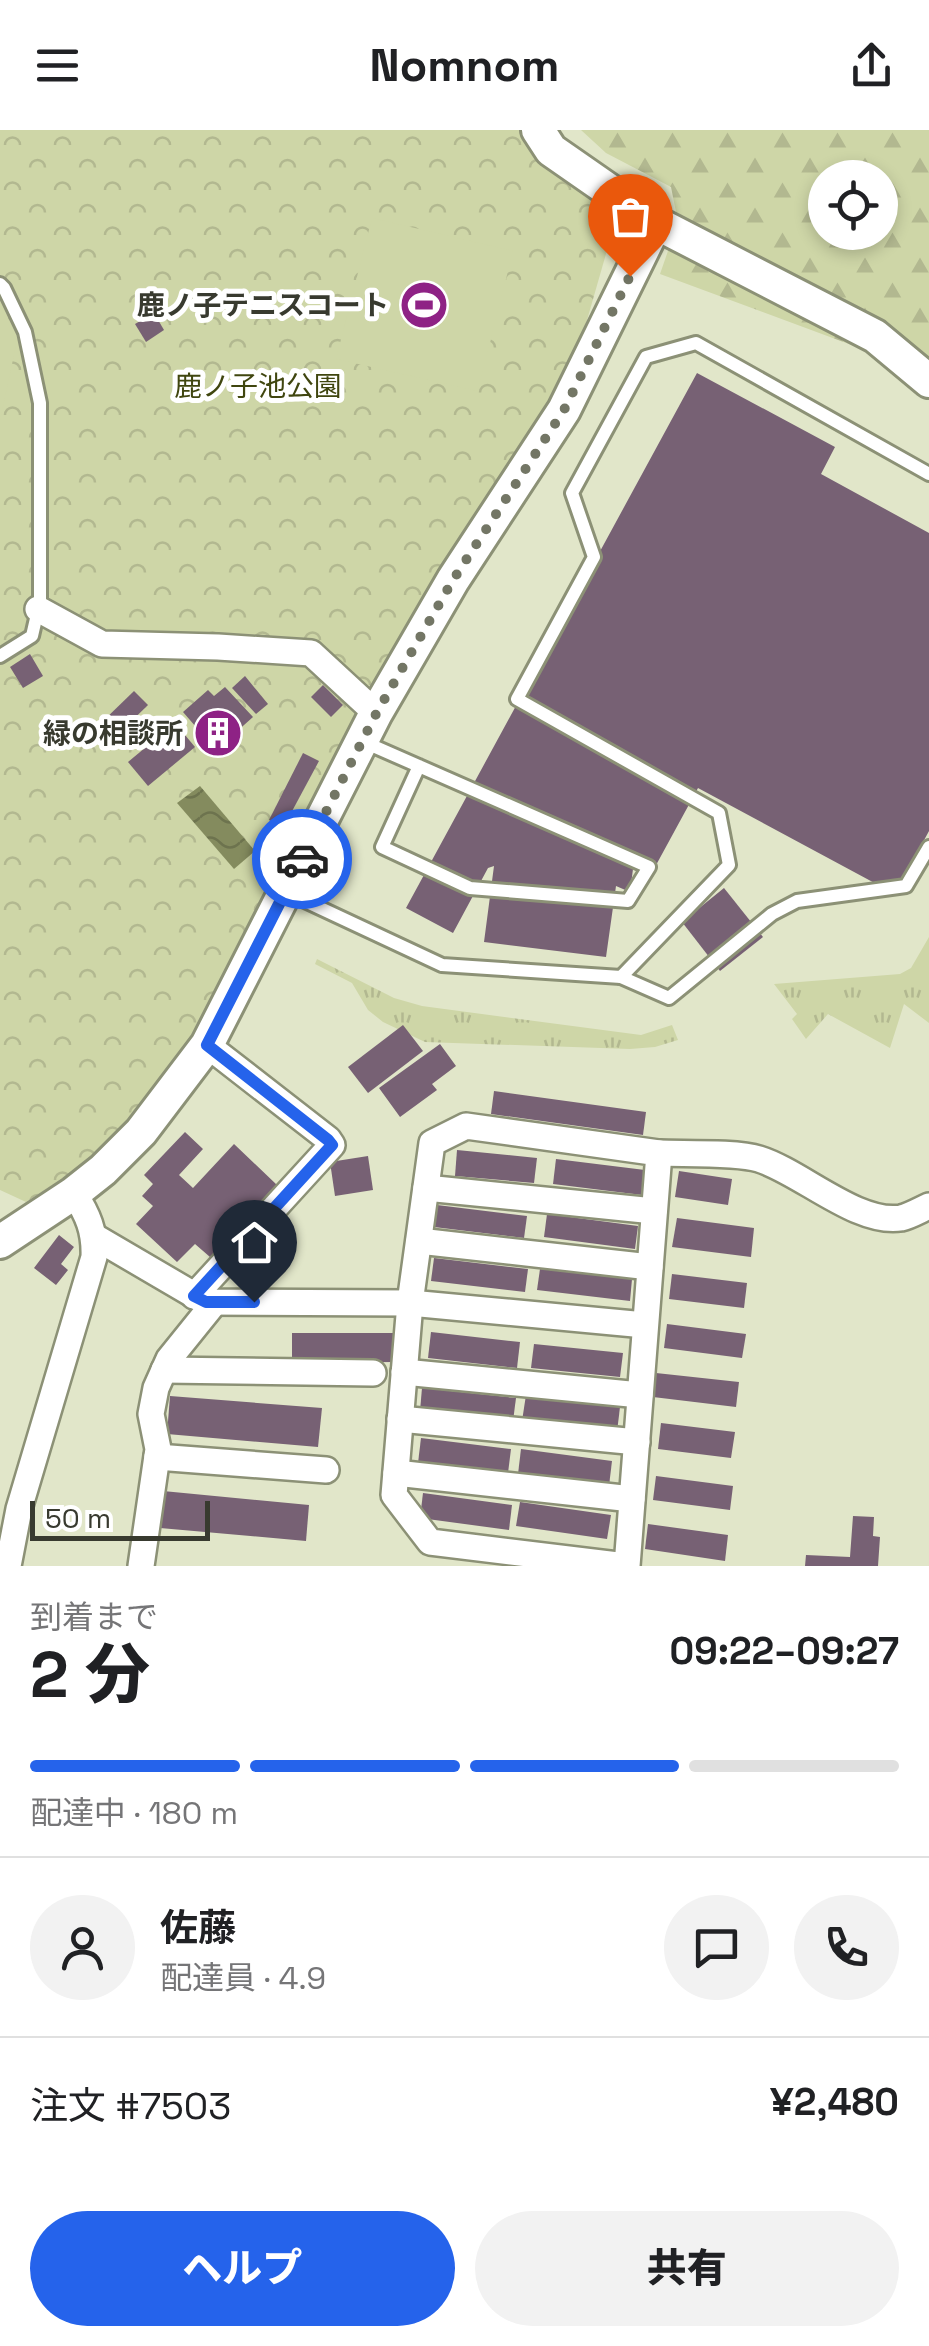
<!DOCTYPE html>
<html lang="ja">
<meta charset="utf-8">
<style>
:root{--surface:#fff;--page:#f2f2f2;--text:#202124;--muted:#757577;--line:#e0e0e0;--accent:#2563eb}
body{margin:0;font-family:"Space Grotesk","Noto Sans JP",sans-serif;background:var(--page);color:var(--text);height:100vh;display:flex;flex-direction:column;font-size:38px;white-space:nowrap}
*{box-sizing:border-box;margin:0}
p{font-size:32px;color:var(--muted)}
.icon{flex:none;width:55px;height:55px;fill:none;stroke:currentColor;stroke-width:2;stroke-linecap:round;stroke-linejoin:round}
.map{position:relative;height:1436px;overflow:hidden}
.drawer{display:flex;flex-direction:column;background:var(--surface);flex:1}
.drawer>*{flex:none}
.controls{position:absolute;left:808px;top:30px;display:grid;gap:20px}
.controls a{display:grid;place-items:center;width:90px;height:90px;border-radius:50%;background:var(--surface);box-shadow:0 5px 15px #0003;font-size:50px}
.scale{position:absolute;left:30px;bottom:25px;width:180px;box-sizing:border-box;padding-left:10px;border:5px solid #383a2f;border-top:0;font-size:28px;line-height:35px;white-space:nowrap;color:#383a2f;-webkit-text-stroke:8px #fff;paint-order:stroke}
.pin{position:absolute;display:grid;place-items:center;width:85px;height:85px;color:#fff;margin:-102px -42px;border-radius:50% 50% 50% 0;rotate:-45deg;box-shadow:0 0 10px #0007}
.pin .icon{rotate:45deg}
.courier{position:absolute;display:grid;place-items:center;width:100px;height:100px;margin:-50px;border:8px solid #2563eb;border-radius:50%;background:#fff;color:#222;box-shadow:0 2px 12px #0007}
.head em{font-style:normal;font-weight:800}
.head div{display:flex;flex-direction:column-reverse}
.head{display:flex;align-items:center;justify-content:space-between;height:170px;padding:0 30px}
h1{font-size:65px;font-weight:800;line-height:75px}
.bar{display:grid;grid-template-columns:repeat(4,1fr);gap:15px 10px;align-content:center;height:120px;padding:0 30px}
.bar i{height:12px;border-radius:8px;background:var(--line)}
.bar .current{background:var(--accent)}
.bar p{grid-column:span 4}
.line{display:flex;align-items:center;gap:25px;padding:0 30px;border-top:2px solid var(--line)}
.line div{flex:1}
.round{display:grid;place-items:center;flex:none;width:105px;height:105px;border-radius:52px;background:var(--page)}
.primary-button{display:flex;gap:20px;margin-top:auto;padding:20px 30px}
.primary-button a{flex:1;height:115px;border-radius:60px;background:var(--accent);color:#fff;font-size:40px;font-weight:800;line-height:115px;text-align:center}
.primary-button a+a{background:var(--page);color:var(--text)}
header{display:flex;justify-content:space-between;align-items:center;height:130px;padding:0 30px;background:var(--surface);font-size:45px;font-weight:800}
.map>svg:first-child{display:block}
.grass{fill:url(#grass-tufts)}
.forest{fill:url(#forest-firs);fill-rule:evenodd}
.park{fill:url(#park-crowns)}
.pitch{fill:#ced6a7}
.water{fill:url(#water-waves)}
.building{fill:#776174}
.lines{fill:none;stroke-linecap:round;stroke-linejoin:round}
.service-casing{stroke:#8c9176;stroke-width:18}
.minor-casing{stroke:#8c9176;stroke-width:30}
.tertiary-casing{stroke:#8c9176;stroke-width:38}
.service{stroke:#fff;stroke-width:12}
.minor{stroke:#fff;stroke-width:25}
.tertiary{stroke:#fff;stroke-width:32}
.done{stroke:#737665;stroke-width:10;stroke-dasharray:0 18}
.route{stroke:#2563eb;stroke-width:12}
.labels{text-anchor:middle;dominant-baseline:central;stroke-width:10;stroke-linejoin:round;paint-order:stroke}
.poi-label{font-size:28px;font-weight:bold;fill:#383a2f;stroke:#fff;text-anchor:end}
.park-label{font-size:28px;fill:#40460f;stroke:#fff}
</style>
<header><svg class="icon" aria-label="menu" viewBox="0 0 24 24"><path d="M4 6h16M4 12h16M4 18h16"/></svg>Nomnom<svg class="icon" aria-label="share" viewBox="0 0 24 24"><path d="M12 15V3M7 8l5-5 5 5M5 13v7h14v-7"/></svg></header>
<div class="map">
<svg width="929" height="1436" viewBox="0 0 929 1436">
<defs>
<pattern id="grass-tufts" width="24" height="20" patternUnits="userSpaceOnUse" patternTransform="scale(2.5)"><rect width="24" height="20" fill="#ced6a7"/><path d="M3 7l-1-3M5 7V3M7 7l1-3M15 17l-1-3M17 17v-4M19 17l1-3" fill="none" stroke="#b2b890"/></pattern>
<pattern id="forest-firs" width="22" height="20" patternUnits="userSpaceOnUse" patternTransform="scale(2.5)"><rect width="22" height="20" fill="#ced6a7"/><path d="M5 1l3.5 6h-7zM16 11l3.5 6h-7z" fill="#b2b890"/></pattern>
<pattern id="park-crowns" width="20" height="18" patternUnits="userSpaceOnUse" patternTransform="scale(2.5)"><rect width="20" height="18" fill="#ced6a7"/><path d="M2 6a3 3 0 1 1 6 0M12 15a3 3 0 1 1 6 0" fill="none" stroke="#b2b890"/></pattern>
<pattern id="water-waves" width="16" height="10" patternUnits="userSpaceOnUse" patternTransform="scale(2.5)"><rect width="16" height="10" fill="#848b5e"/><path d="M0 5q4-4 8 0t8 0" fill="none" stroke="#6d734e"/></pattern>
</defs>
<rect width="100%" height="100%" fill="#e1e6c9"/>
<g class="grass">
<polygon points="929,807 929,893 904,874 890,918 828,884 806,909 792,889 797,884 774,854 900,844 911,838"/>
<polygon points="317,829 394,868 422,876 641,905 672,895 678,910 655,917 630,919 425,912 383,892 368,880 352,853 315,834"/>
</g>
<path class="forest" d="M581,0H929V258L892,230L660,144L678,92L671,57L606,23ZM825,48H880V102H825Z"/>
<polygon class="park" points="0,0 530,0 614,96 573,239 195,910 103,1023 26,1072 0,1060"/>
<g class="pitch">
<polygon points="372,88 513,121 478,261 336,229"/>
<polygon points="0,174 16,202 15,220 0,290"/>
</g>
<polygon class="water" points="200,656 255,721 234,739 177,673"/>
<g class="building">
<polygon points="154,183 164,200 146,212 135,194"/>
<polygon points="697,243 835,317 821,344 929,403 929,701 895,764 698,658 649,748 633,739 630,762 616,756 606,827 484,812 494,736 488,738 453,803 406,778"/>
<polygon points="30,524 43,546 23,558 10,537"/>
<polygon points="245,546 268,574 256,584 232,558"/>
<polygon points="323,555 343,575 331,587 311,567"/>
<polygon points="225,557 253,587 216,620 183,582 208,560 214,566"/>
<polygon points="134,561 148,575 115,607 101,593"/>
<polygon points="175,593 195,617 148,656 128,632"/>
<polygon points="303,623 319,631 283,698 269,690"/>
<polygon points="724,758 763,807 720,841 682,792"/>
<polygon points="403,895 423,921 368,963 348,937"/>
<polygon points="440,914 456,936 432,954 437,960 400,987 379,958"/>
<polygon points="494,961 646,982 643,1005 491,984"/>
<polygon points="185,1002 203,1019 179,1045 193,1058 234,1014 277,1055 210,1127 195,1114 177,1132 136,1094 153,1076 142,1066 153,1054 144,1045"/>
<polygon points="457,1020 537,1028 534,1053 455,1046"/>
<polygon points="368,1026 373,1060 335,1066 330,1032"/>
<polygon points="556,1029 645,1040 642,1065 553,1054"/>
<polygon points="679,1041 732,1049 728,1075 675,1067"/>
<polygon points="437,1075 527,1086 524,1108 434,1097"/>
<polygon points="547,1084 638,1096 635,1119 544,1107"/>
<polygon points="677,1088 754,1098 751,1127 672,1117"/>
<polygon points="59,1105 74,1117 61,1134 68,1140 56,1155 34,1138"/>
<polygon points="434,1128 528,1139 525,1162 431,1151"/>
<polygon points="540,1139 632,1149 630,1171 537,1160"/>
<polygon points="672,1144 747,1153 744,1178 669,1169"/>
<polygon points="667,1194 746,1204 742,1228 664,1218"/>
<polygon points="431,1202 520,1212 517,1238 428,1228"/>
<polygon points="292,1203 395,1203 395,1232 292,1233"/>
<polygon points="534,1214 623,1223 620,1247 531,1238"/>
<polygon points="656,1243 739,1252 736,1277 653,1267"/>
<polygon points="422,1258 516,1268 513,1291 420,1281"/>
<polygon points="526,1265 620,1277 617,1302 522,1291"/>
<polygon points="170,1266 322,1278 318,1317 167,1304"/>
<polygon points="661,1293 735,1302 731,1328 658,1319"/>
<polygon points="421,1308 511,1319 508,1343 418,1333"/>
<polygon points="521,1319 612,1331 609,1356 518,1344"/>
<polygon points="656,1346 733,1356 730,1380 653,1370"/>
<polygon points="163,1361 309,1375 306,1411 160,1398"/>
<polygon points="423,1363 512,1375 509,1400 420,1388"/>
<polygon points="520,1372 611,1385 607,1409 516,1396"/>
<polygon points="853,1386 874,1387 873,1406 880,1407 878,1436 805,1436 806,1425 850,1427"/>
<polygon points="648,1394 728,1405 725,1431 645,1419"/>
</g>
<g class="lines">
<g class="service-casing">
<g id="service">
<polyline points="0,154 4,158 25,202 40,273 40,471 32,506 0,526"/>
<polyline points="364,612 649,737 628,771 470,758 382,717 419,636"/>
<polyline points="288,763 442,835 621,847 669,868 772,784 797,771 906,756 929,717"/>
<polyline points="621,847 729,735 719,683 517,569 594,427 572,363 646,227 696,213 929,344"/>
</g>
</g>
<g class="minor-casing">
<g id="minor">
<polyline points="38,479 102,514 218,517 311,523 376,583"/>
<path d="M659,1023C685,1024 737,1022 759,1029C801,1042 857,1095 901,1088C910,1086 920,1080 929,1076"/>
<polyline points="426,1058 654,1081"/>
<polyline points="95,1107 206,1172 410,1173 645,1195"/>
<polyline points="419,1111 650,1137"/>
<polyline points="194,1166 332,1015 328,1009 207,915"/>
<polyline points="164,1240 373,1243"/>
<polyline points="404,1242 640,1265"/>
<polyline points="400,1289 637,1312"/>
<polyline points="157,1327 326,1340"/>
<polyline points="396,1343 632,1369"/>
<path d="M8,1436L19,1379L94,1127C95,1101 88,1085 74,1063"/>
<polyline points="141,1436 158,1319 151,1284 156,1258 169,1229 215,1172"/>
<polyline points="626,1436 430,1412 394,1365 410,1173 432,1013 466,996 659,1023 627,1436"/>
</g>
</g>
<g class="tertiary-casing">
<g id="tertiary">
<polyline points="538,0 551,20 656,93 875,206 929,251"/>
<polyline points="0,1112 74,1063 103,1040 141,1002 207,915 376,583 453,450 564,280 656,93"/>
</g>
</g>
<use href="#service" class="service"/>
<use href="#minor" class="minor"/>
<use href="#tertiary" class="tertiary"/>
</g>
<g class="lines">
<polyline class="done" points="302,729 376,584 453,450 564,280 630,146"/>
<polyline class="route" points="254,1172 206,1172 194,1166 332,1015 328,1010 207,915 302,729"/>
</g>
<defs>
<g id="stadium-disc" transform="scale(2.5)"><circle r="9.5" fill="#8e2285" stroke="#fff"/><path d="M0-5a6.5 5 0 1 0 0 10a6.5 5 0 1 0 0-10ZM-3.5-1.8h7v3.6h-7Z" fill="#fff"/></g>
<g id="building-disc" transform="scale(2.5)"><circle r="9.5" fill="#8e2285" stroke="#fff"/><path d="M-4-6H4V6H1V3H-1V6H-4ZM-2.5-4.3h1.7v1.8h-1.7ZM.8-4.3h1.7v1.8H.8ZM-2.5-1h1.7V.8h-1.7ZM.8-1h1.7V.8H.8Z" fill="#fff"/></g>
</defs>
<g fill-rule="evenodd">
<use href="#stadium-disc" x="424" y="175"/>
<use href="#building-disc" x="218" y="603"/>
</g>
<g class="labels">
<g class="poi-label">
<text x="389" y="175">鹿ノ子テニスコート</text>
<text x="183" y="603">緑の相談所</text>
</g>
<g class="park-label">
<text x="258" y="256">鹿ノ子池公園</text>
</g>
</g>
</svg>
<div class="controls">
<a><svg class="icon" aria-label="locate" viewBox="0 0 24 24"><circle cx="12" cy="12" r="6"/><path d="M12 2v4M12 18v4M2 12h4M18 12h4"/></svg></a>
</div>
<div class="scale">50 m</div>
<div class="pin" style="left:630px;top:146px;background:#ea580c"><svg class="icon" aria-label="bag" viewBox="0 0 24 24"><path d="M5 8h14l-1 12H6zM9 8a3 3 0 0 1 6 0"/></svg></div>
<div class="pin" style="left:254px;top:1172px;background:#1f2937"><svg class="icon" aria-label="home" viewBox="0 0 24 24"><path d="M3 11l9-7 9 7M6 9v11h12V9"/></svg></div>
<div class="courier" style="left:302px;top:729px"><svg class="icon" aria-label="car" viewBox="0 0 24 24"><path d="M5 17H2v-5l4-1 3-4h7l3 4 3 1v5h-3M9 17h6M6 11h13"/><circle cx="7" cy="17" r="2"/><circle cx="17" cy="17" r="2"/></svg></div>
</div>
<section class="drawer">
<div class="head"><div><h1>2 分</h1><p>到着まで</p></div><em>09:22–09:27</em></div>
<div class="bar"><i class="current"></i><i class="current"></i><i class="current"></i><i></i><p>配達中 · 180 m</p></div>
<div class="line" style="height:180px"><a class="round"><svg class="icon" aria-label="person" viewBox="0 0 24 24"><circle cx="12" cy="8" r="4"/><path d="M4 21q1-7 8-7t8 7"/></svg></a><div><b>佐藤</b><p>配達員 · 4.9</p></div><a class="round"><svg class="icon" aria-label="chat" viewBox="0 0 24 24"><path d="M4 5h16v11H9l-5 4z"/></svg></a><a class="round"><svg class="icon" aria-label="phone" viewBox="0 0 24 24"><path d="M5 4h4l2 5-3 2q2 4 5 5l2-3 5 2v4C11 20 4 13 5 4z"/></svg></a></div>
<div class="line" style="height:130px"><div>注文 #7503</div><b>¥2,480</b></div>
<div class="primary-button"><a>ヘルプ</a><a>共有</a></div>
</section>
